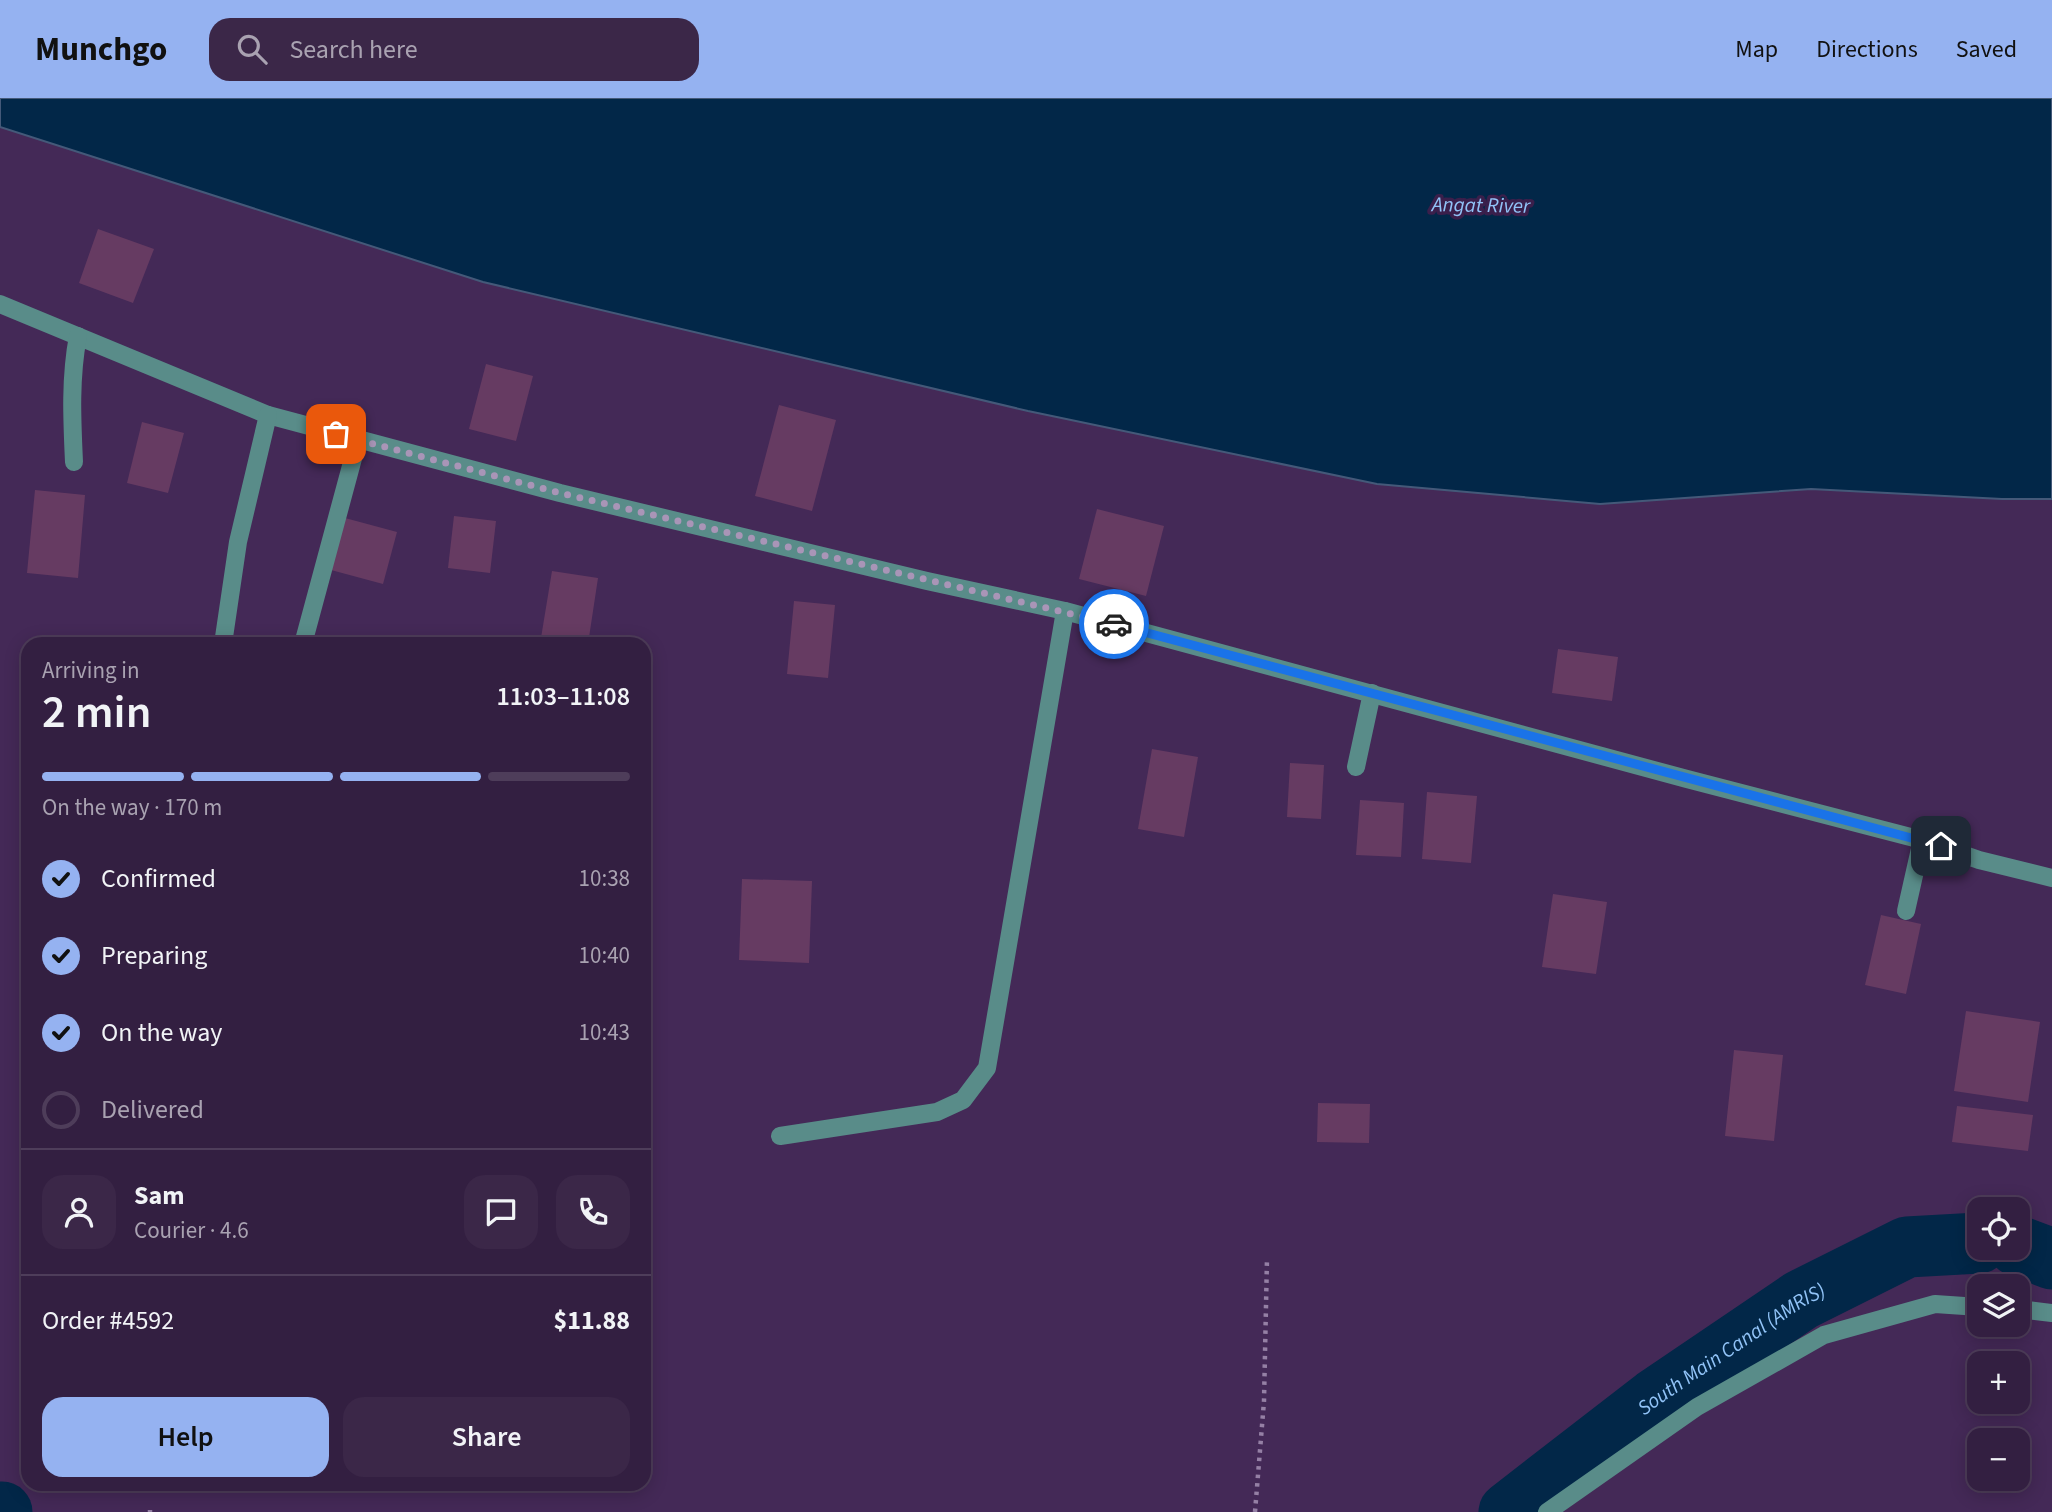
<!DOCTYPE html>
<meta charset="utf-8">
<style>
:root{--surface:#331f41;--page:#3b2748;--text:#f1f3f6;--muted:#a9a2b1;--line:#4e3d5a;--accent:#95b2f1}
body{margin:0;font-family:"Source Sans 3",sans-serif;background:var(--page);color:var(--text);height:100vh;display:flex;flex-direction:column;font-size:26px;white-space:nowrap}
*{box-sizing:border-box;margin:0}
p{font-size:23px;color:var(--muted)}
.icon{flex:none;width:38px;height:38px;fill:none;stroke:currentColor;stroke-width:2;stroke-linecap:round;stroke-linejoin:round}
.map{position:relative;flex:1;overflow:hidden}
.drawer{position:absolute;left:21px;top:539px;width:630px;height:854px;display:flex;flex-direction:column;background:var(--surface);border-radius:21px;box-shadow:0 4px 18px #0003,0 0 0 2px var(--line)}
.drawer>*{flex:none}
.tools{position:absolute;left:1967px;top:1099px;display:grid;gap:14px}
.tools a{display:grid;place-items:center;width:63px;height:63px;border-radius:14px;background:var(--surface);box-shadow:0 4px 18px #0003,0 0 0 2px var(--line);font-size:35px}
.pin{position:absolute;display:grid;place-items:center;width:60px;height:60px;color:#fff;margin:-30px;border-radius:14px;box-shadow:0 4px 10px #0006}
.courier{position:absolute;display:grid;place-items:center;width:70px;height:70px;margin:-35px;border:5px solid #1a73e8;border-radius:50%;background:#fff;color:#222;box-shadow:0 2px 9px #0007}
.overview em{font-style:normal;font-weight:600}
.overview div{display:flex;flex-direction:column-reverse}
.overview{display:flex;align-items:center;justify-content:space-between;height:119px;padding:0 21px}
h1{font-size:46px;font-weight:600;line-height:52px}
.bar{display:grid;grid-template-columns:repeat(4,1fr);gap:10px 7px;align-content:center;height:84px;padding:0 21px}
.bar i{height:9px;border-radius:5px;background:var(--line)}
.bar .on{background:var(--accent)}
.bar p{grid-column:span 4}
.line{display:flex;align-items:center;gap:18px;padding:0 21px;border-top:2px solid var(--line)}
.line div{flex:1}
.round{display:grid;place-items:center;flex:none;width:74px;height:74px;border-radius:21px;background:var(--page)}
ol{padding:0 21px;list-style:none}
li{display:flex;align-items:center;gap:21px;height:77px}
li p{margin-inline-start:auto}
li .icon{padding:7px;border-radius:50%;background:var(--accent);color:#111;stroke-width:4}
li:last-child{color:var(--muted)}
li i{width:38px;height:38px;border:4px solid var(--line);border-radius:50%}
.primary-button{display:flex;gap:14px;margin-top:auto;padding:14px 21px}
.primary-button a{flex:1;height:80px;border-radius:21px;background:var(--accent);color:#111;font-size:28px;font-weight:600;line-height:80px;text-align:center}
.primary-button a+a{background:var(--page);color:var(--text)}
header{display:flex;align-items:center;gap:42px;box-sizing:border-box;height:98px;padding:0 35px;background:var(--accent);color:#111}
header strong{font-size:33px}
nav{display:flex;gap:38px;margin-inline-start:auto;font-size:24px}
.search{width:490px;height:63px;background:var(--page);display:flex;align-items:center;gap:18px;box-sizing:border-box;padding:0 24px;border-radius:21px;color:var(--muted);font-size:26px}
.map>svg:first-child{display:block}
.water{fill:#022748;stroke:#445979;stroke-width:2}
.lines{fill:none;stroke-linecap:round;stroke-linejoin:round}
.river{stroke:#022748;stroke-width:61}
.building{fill:#663b62}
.path{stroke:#9580a5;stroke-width:4.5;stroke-dasharray:3.5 5;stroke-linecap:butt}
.minor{stroke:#598c89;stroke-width:18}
.done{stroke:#a995b7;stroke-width:7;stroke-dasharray:0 12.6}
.route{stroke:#1a73e8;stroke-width:9}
.labels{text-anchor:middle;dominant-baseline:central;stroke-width:7;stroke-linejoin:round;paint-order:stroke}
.water-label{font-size:21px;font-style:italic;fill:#91c3f7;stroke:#3a1f4b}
</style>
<header>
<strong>Munchgo</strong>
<div class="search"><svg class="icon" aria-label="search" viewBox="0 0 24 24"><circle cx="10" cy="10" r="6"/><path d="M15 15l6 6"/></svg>Search here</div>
<nav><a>Map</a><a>Directions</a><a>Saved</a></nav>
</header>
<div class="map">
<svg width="2052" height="1414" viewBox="0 0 2052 1414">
<rect width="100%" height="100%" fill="#442957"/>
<polygon class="water" points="0,0 2052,0 2052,401 2002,401 1811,391 1600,406 1377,386 1028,313 483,184 0,29"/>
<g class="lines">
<g class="river">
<polyline points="2018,1148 2052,1161"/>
<polyline points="0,1414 2,1414"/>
<path id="s1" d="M1509,1414L1655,1301L1801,1202L1907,1149L1979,1145"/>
</g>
</g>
<g class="building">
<polygon points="98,131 154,151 133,205 79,185"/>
<polygon points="486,266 533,278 516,343 469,331"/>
<polygon points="779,307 836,322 812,413 755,398"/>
<polygon points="142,324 184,335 168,395 127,385"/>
<polygon points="35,392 85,397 78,480 27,475"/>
<polygon points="1097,411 1164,428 1146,498 1079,481"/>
<polygon points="454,418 496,423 490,475 448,470"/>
<polygon points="345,420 397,434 383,486 331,472"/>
<polygon points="552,473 598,480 588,546 540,546"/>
<polygon points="794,503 835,507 828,580 787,576"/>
<polygon points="1558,551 1618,559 1612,603 1552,595"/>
<polygon points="1152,651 1198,659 1184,739 1138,731"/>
<polygon points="1290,665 1324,667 1321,721 1287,719"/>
<polygon points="1427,694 1477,698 1471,765 1422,761"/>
<polygon points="1360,702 1404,705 1401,759 1356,757"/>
<polygon points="742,781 812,783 809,865 739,862"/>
<polygon points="1553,796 1607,804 1596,876 1542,869"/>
<polygon points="1881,817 1921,826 1906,896 1865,887"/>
<polygon points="1966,913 2040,924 2028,1004 1954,993"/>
<polygon points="1734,952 1783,957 1774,1043 1725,1038"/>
<polygon points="1318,1005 1370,1006 1369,1045 1317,1044"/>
<polygon points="1957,1008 2033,1017 2028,1053 1952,1044"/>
</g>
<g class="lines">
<g class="path">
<polyline points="150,1414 150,1412"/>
<polyline points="1255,1414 1264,1303 1267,1160"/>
</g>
<g class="minor">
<polyline points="0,206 268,317 560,395 927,483 1065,513 1687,681 1922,742 1979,762 2052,780"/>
<path d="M74,364C72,321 70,280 78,238"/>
<polyline points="223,546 238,444 268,317"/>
<polyline points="303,546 358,342"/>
<polyline points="1356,669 1372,595"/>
<polyline points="1906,813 1922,742"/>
<polyline points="780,1038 937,1014 963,1002 987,970 1065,513"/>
<polyline points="2018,1211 2052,1215"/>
<polyline points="1547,1414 1697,1309 1824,1237 1935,1206 1979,1209"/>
</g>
</g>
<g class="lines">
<polyline class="done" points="336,336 560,395 1114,526"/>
<polyline class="route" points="1114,526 1941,748"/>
</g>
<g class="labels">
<g class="water-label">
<text transform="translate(1481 107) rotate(1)">Angat River</text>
<text stroke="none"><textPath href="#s1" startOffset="276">South Main Canal (AMRIS)</textPath></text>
</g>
</g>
</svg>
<div class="tools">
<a><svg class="icon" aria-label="locate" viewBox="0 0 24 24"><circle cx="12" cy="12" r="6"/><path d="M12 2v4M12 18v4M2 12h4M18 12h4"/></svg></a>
<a><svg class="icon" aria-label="layers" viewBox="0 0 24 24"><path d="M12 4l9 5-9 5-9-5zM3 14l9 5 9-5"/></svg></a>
<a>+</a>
<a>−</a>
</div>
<div class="pin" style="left:336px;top:336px;background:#ea580c"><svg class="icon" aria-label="bag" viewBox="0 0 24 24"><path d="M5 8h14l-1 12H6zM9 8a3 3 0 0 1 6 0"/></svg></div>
<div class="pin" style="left:1941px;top:748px;background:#1f2937"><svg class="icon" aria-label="home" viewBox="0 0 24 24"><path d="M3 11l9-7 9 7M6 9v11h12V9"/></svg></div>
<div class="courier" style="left:1114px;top:526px"><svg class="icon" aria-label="car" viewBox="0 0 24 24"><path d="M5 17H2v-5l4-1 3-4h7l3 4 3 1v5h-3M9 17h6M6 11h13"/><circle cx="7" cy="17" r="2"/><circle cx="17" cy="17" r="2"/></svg></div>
<section class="drawer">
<div class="overview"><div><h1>2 min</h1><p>Arriving in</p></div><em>11:03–11:08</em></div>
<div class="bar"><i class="on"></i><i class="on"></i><i class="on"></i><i></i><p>On the way · 170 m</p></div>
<ol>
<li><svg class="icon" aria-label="check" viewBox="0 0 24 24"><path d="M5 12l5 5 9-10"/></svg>Confirmed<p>10:38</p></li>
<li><svg class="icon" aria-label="check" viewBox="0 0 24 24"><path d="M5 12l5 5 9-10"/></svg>Preparing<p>10:40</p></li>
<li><svg class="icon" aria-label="check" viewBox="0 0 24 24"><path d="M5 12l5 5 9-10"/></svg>On the way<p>10:43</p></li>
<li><i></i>Delivered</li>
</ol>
<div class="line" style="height:126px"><a class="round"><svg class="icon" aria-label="person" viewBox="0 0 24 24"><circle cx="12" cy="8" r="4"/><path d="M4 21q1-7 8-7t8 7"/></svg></a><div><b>Sam</b><p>Courier · 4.6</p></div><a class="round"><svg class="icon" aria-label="chat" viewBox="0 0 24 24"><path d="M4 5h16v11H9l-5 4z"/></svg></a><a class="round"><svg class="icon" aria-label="phone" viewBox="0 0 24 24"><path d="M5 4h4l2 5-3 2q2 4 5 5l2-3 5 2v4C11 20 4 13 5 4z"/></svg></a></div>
<div class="line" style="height:91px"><div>Order #4592</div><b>$11.88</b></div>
<div class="primary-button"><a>Help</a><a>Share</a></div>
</section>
</div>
